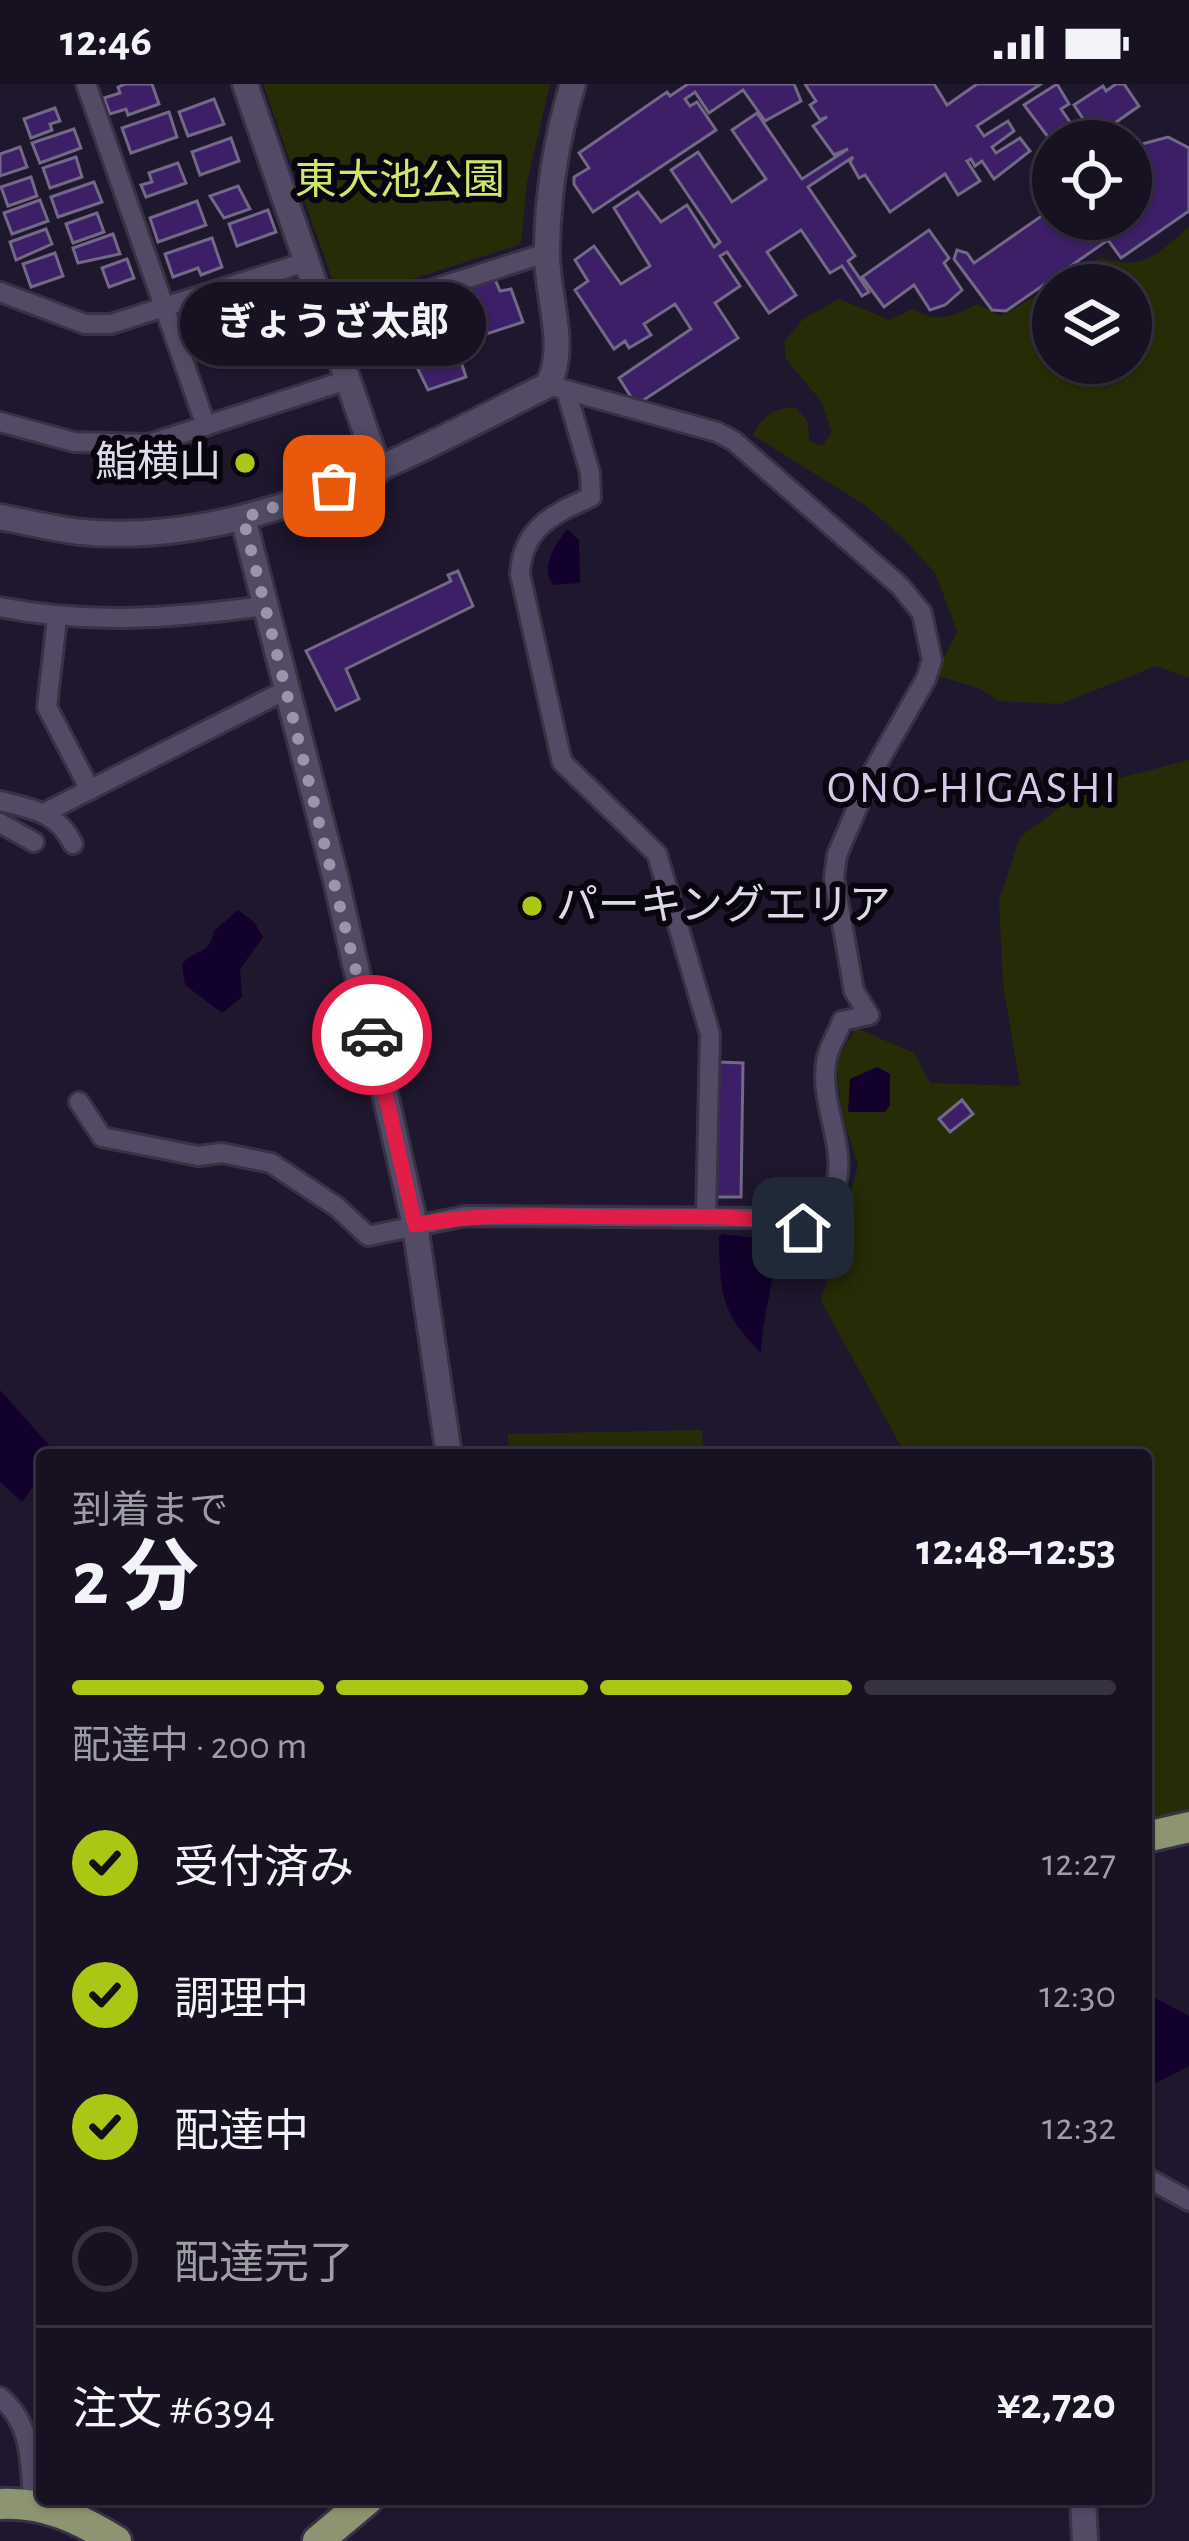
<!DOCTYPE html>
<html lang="ja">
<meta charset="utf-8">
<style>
:root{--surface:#171122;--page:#241f2f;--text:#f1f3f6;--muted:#9e9da5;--line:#363140;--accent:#abc716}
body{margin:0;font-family:"Alegreya Sans","Noto Sans JP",sans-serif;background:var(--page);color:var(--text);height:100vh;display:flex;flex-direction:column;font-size:45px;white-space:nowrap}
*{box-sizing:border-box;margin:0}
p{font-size:39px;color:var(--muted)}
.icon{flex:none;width:66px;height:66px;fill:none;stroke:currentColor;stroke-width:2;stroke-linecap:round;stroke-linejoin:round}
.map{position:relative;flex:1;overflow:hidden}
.panel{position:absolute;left:36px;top:1365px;width:1116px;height:1056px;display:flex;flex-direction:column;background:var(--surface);border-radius:12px;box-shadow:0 3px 9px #0004,0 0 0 3px var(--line)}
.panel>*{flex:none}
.tools{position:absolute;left:1032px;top:36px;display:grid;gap:24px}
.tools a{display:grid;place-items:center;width:120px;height:120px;border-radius:50%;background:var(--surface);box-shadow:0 3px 9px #0004,0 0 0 3px var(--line);font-size:60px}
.pin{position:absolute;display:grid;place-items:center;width:102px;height:102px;color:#fff;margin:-51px;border-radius:24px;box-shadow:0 6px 18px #0006}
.courier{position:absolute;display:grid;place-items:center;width:120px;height:120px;margin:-60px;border:9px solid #e11d48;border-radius:50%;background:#fff;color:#222;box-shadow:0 3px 15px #0007}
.bubble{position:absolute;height:84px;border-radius:42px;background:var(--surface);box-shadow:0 3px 9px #0004,0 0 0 3px var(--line);font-size:39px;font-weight:700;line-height:84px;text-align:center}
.overview em{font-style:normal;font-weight:700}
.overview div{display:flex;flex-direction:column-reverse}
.overview{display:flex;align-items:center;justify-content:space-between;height:204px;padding:0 36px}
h1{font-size:78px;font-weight:700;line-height:90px}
.bar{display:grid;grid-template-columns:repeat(4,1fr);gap:18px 12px;align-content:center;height:144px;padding:0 36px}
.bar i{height:15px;border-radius:9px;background:var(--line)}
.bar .on{background:var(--accent)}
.bar p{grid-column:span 4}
.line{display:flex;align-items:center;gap:30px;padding:0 36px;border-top:3px solid var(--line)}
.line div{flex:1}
ol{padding:0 36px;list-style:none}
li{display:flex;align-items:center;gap:36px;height:132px}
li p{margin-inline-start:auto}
li .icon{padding:12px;border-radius:50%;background:var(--accent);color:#111;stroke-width:4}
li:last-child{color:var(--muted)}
li i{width:66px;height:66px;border:6px solid var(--line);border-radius:50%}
.status{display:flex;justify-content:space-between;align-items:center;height:84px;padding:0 60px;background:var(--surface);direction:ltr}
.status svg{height:33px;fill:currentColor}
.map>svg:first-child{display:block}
.green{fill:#262d06}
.water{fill:#13002d}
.building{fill:#3c1f66;stroke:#716985;stroke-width:3}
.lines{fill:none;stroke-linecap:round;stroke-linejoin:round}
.minor-casing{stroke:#383244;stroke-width:24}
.tertiary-casing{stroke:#383244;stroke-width:30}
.primary-casing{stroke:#383244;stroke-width:36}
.minor{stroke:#534b66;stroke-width:18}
.tertiary{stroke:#534b66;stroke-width:24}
.primary{stroke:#8d9471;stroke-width:30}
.done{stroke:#9a95a8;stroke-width:12;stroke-dasharray:0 21.6}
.route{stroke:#e11d48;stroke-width:15}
.poi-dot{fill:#abc716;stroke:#08050e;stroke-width:4.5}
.labels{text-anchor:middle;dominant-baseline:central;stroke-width:12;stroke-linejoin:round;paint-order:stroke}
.park-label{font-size:42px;fill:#cde66d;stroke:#08050e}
.poi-label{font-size:42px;fill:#ddd9e9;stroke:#08050e;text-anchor:end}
.neighbourhood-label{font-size:45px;letter-spacing:3px;fill:#d3caea;stroke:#08050e}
</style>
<div class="status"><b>12:46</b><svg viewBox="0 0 49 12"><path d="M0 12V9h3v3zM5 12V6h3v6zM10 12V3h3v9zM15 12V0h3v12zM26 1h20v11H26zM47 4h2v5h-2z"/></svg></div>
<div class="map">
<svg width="1189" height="2457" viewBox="0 0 1189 2457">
<rect width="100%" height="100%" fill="#1f172e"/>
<g class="green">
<polygon points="263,0 550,0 527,98 521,160 354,214 339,214"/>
<path d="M1189,143V594L1156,582L1060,620L999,617L981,605L935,591L957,548L936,490L902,453L865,421L753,351C763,331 773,325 795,323L808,338L809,357L822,362L832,348L821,317L786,275L784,258L803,235L839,215L889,236L913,225C935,240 955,232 977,220L1001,232L1053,202V279H1131V201H1054L1101,174C1145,187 1157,170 1189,143Z"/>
<polygon points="1189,676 1189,1726 1146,1735 1146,1371 906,1371 821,1217 858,1081 842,1030 836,977 856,944 914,969 930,999 1020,1002 1003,899 999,817 1020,753 1089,702"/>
<polygon points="702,1346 703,1371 509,1371 508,1350"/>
</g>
<g class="water">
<path d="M567,445L579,456L580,499L553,501C540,481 555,462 567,445Z"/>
<path d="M238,826L254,838L263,853L240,885L242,913L222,929L185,901L182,880C195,865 211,870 214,847Z"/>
<polygon points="877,983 890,990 890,1021 885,1028 848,1028 850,995"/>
<path d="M724,1150L781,1158L773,1166C777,1191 761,1237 761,1269C720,1228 720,1209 719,1152Z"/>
<polygon points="0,1306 56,1369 42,1371 42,1390 22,1418 0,1398"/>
<polygon points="1146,1909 1189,1932 1189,1982 1150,2002"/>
</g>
<g class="building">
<polygon points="125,0 152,0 159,20 128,31 126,25 110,30 104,14 120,9 118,3"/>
<polygon points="688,0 794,0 801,17 765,37 743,6 709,29 695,8 685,15 690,22 697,18 716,46 593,128 574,100 574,93 589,84 579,69 667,8 670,12"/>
<polygon points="805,0 934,0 947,21 977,0 1041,0 977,42 984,52 1008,37 1014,47 992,63 996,69 1020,54 1030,67 994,95 982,77 975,82 971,75 967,77 980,97 958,111 945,90 890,128 865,91 859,94 850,78 853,73 808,103 855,172 848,177 869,208 862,212 842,182 830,189 801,146 767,168 796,211 769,229 727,168 720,172 740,202 715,219 738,254 636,321 619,294 691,245 675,220 644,240 651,251 629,264 625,257 614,265 575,206 588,197 575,176 594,162 621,200 650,182 614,124 638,108 661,138 687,121 714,163 720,158 671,86 698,68 732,118 766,95 732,46 757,29 802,95 848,65 834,71 813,42 827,33 820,36 810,21 816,17"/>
<polygon points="1057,0 1069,20 1061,25 1083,57 1057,53 1051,57 1024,21"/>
<polygon points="1116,0 1124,0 1139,22 1095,53 1074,21 1103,2 1106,7"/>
<polygon points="214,15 224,40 188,52 179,28"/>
<polygon points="55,24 60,37 50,40 52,46 31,54 24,35"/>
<polygon points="169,28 177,53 131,69 122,44"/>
<polygon points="74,45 81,64 40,79 32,59"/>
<polygon points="1168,53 1189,64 1189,127 1121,174 1108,156 1006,227 992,226 954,175 957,166 967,169 974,179 1053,124 1053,135 1131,135 1131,63"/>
<polygon points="231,54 239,77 200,91 192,68"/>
<polygon points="20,63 27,83 0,92 0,70"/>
<polygon points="76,73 82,93 50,104 43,84"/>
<polygon points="178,79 186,99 146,113 141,101 152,98 149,89"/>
<polygon points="31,93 37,112 8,122 1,103"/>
<polygon points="94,98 102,118 58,133 51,113"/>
<polygon points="238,102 250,125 224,134 210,112"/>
<polygon points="40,116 48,137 12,150 4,129"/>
<polygon points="197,117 206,141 158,158 150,134"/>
<polygon points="268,126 276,148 237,162 229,140"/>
<polygon points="97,129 104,148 73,159 66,140"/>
<polygon points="46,145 52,160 16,176 10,158"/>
<polygon points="929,146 949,174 944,179 962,206 945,221 930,226 914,201 884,223 862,193"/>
<polygon points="113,150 120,170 78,179 73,164"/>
<polygon points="212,154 222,183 201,191 198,184 173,193 165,170"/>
<polygon points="55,169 63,192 31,203 23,180"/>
<polygon points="127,175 134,194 109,203 102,184"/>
<polygon points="494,193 500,207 511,205 523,238 474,254 461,205"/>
<polygon points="456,262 466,293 428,306 413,275"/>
<polygon points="458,487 473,522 346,585 359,615 336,626 306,567 451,497 448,491"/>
<polygon points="718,978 743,979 741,1113 716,1113"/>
<polygon points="962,1016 973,1030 950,1048 939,1035"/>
</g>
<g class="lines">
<g class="minor-casing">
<g id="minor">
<polyline points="86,0 206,342"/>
<polyline points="0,208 85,240 111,240 306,178"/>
<polyline points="327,239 546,169"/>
<path d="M566,306L590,389L591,413C553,430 522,444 520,490L562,678L657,770L710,950L706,1134"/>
<polyline points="0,338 74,358 149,360 347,296"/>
<path d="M0,523C90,541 175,534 265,522"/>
<polyline points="57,534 47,623 90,706"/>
<path d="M0,717C33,725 57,728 73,760"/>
<polyline points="46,728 286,606"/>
<polyline points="0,739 34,758"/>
<path d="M79,1018L102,1053L198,1072L222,1069L271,1079L337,1123L368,1152L465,1132L764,1134L803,1144C874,1091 814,1034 827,973C830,961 838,949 842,937L869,931L854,907L834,794L837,771L872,689L926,595L932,576L922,529L900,502L734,357L717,348L548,301"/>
<polyline points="1146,2093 1189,2117"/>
<path d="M0,2313C33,2341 30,2378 33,2419"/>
</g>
</g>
<g class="tertiary-casing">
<g id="tertiary">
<polyline points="245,0 379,386"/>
<path d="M0,433C27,438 54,445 81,448C248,464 405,373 548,301C569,262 545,208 547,164C548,107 556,55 573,0"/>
<polyline points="243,434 335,792 415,1141 449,1371"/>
<polyline points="1083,2415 1085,2457"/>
</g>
</g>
<g class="primary-casing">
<g id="primary">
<polyline points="1146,1753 1189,1743"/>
<path d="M0,2420C45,2418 78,2434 116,2457"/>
<polyline points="318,2457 368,2415"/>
</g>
</g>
<use href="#minor" class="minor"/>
<use href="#tertiary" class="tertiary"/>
<use href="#primary" class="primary"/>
</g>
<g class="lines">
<polyline class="done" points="334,402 243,434 372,951"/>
<path class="route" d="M372,951L415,1141C485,1128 556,1132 628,1133C687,1133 746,1129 803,1144"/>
</g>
<g class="poi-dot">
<circle cx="245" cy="379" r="12"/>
<circle cx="532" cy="822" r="12"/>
</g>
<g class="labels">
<g class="park-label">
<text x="400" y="97">東大池公園</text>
</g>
<g class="poi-label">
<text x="221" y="379">鮨横山</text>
<text x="556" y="822" text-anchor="start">パーキングエリア</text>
</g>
<g class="neighbourhood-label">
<text x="973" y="704">ONO-HIGASHI</text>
</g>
</g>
</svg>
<div class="tools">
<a><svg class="icon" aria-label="locate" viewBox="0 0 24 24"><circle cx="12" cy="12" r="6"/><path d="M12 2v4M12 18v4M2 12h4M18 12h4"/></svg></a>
<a><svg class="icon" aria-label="layers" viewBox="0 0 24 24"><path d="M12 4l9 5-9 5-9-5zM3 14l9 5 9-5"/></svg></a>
</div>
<div class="pin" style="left:334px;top:402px;background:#ea580c"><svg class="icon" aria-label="bag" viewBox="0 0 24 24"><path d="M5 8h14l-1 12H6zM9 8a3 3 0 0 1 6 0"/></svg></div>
<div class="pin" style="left:803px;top:1144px;background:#1f2937"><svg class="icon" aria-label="home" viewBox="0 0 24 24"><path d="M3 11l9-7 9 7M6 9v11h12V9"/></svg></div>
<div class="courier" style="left:372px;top:951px"><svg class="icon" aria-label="car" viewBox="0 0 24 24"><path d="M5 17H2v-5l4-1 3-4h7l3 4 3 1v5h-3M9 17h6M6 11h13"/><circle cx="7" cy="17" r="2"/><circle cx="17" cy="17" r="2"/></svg></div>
<div class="bubble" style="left:180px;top:198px;width:306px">ぎょうざ太郎</div>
<section class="panel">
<div class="overview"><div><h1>2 分</h1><p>到着まで</p></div><em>12:48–12:53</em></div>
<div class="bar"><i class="on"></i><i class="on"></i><i class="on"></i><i></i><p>配達中 · 200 m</p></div>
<ol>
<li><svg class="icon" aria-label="check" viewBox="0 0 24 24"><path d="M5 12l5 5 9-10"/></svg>受付済み<p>12:27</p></li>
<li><svg class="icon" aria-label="check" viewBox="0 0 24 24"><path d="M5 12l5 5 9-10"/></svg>調理中<p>12:30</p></li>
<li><svg class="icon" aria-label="check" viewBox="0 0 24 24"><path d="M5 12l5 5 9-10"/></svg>配達中<p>12:32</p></li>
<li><i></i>配達完了</li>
</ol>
<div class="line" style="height:156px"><div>注文 #6394</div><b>¥2,720</b></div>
</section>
</div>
